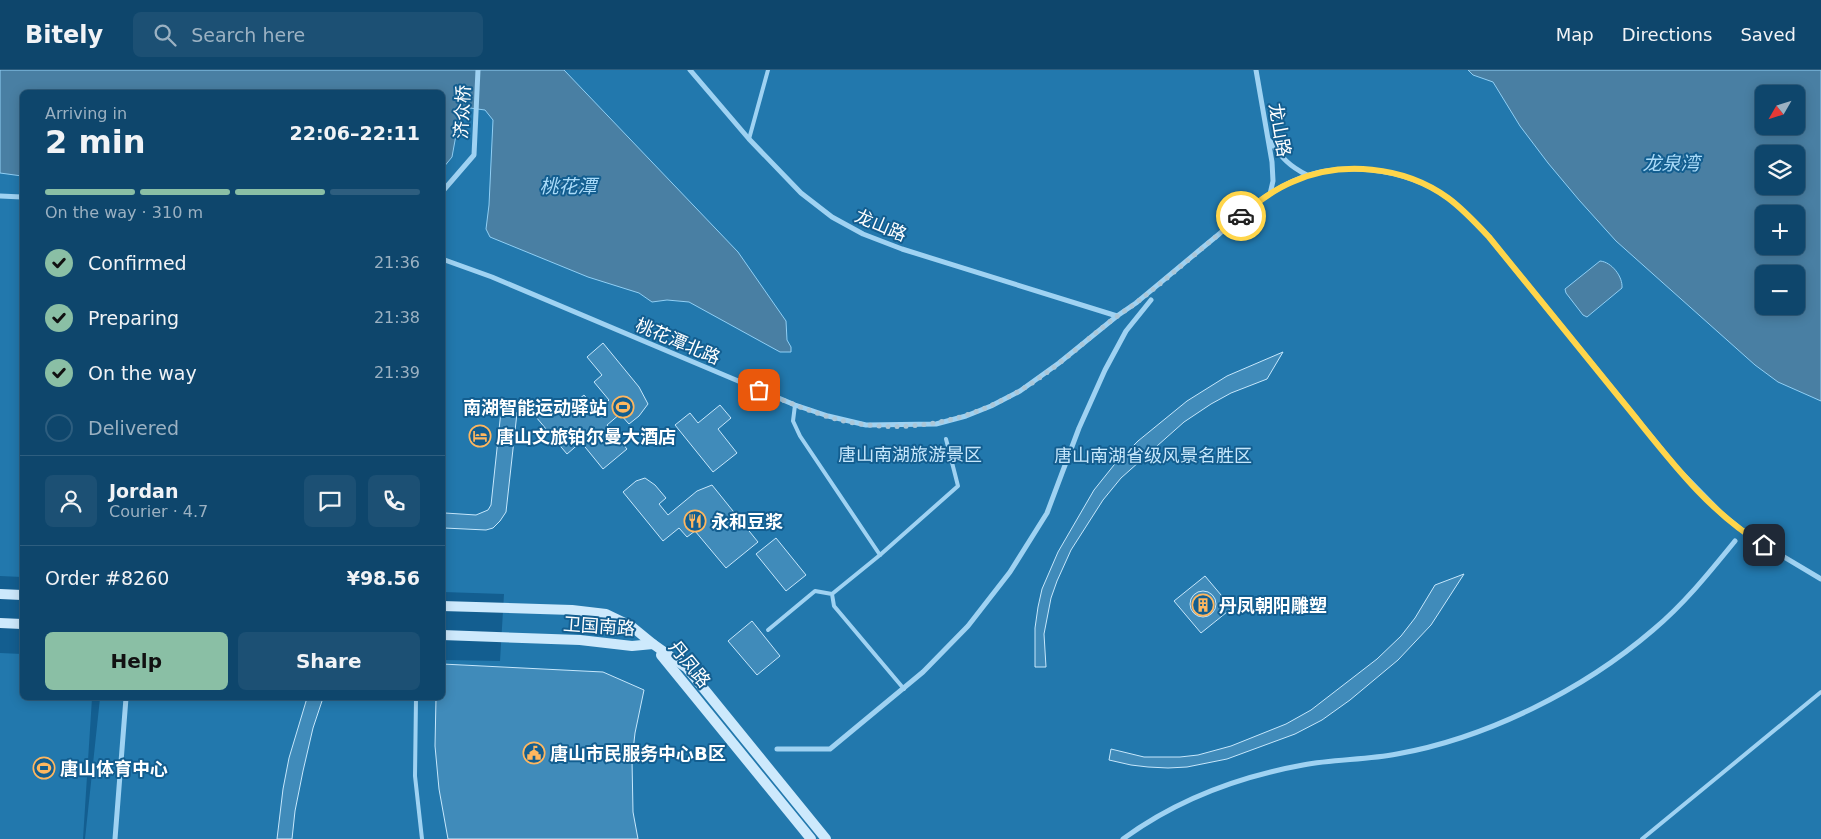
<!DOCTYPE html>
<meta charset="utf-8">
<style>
:root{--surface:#0e466c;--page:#1c5074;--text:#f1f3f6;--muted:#9bb1c2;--line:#2e5e7f;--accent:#8abfa5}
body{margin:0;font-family:"DejaVu Sans","Noto Sans SC",sans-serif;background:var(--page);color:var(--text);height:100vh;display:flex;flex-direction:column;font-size:19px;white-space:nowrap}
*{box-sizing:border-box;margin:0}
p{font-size:16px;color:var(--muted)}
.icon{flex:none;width:28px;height:28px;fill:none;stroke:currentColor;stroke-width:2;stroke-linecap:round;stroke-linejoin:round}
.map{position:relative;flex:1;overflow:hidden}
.side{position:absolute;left:20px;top:20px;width:425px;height:610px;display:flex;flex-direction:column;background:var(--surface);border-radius:8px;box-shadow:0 2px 12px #0003,0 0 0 1px var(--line)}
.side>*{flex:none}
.needle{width:32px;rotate:231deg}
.buttons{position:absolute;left:1755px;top:15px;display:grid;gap:10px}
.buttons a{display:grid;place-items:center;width:50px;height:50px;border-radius:8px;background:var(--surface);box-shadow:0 2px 12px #0003,0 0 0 1px var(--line);font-size:25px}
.pin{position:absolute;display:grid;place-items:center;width:42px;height:42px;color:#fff;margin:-21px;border-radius:10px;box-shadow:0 2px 8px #0006}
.courier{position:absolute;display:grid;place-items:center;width:50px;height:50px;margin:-25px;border:4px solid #ffd54a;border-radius:50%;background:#fff;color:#222;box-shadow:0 1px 6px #0007}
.overview em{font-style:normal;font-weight:600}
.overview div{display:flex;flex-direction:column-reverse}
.overview{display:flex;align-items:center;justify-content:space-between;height:85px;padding:0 25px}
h1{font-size:32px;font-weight:600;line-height:38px}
.bar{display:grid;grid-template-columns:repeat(4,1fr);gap:8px 5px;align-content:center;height:60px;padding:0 25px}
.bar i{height:6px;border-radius:4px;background:var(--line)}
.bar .selected{background:var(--accent)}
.bar p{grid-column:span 4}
.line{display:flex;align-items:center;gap:12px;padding:0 25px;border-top:1px solid var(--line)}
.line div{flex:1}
.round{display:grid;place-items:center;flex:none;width:52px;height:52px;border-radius:8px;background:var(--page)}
ol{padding:0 25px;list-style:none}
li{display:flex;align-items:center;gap:15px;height:55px}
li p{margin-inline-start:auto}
li .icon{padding:5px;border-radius:50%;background:var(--accent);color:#111;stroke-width:4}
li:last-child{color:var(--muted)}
li i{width:28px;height:28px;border:2px solid var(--line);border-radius:50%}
.cta{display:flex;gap:10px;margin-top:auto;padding:10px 25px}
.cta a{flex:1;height:58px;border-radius:8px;background:var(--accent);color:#111;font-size:20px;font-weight:600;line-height:58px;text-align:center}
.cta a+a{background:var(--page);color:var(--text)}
header{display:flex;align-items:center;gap:30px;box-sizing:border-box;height:70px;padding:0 25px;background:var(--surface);border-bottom:1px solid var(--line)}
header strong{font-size:24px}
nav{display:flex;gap:28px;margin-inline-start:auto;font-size:18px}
.search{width:350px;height:45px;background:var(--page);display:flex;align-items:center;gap:12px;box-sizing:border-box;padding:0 18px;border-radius:8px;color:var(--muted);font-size:19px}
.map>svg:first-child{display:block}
.green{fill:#2278ad;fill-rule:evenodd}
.water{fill:#497fa3;stroke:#90cff5;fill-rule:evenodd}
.building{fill:#408bba;stroke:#c6e7fc}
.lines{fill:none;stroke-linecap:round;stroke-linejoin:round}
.lane{stroke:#9fd2f2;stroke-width:4}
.street{stroke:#9fd2f2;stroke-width:5}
.secondary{stroke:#cde9fc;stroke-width:10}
.done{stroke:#acc7d8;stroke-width:5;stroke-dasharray:0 9}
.route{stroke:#ffd54a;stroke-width:6}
.labels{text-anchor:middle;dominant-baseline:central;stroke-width:4;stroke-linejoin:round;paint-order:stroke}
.street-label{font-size:18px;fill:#fff;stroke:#135e90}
.poi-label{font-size:18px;font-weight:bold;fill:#fff;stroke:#135e90;text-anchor:start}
.park-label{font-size:18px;fill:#c6e7fc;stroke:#135e90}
.water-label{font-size:19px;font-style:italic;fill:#aadbf9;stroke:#135e90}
</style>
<header>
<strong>Bitely</strong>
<div class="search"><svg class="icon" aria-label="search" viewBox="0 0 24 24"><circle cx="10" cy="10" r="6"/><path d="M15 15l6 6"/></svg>Search here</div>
<nav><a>Map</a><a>Directions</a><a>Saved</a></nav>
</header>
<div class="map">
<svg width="1821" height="769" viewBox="0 0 1821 769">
<rect width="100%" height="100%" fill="#135e90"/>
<g class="green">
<path d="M0,0H1821V769H85L100,628H442L443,590L500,591L504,524L443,522L442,22H22V507L0,506ZM1764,24H1796V56H1764ZM1764,84H1796V116H1764ZM1764,144H1796V176H1764ZM1764,204H1796V236H1764Z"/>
<polygon points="0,583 22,584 22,628 92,628 83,769 0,769"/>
</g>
<g class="water">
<polygon points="0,0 564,0 738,182 786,251 787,270 791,277 791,282 780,282 689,232 667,230 652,232 639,223 588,207 490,167 486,159 489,135 493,50 485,40 470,38 460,43 452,87 443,98 442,22 22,22 22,106 0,103"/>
<path d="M1468,0H1821V331L1778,312L1755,295L1616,171L1579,130L1548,93L1520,56L1493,12L1473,5ZM1764,24H1796V56H1764ZM1764,84H1796V116H1764ZM1764,144H1796V176H1764ZM1764,204H1796V236H1764Z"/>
<path d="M1600,191C1612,192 1623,207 1622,218L1587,247L1583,245L1566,223L1565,219Z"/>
</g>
<g class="building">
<polygon points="603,273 639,317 648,334 639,346 629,354 620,344 607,355 627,379 603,399 581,372 567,384 536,347 553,332 562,343 584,325 597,341 609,330 594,312 602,305 587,287"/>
<polygon points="1283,282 1267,309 1231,323 1211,334 1184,352 1121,408 1103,430 1071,480 1057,511 1051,528 1044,564 1046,597 1035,597 1035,558 1038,537 1042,519 1058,482 1094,420 1114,395 1138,371 1187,331 1227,306"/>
<polygon points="720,335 731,348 718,359 737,383 713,402 675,355 690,343 698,353"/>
<polygon points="501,341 517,343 506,442 500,451 493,458 486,460 444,458 445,443 476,445 488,440 491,435"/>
<polygon points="645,408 655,415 666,428 659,434 668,445 697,421 712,415 758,472 726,498 695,461 687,467 679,458 663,471 623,422 636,411"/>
<polygon points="776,468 806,505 786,521 756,484"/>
<polygon points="1464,504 1431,555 1398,590 1350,630 1322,650 1295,664 1227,689 1187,697 1168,698 1148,697 1131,695 1109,690 1111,679 1144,687 1180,687 1198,685 1231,676 1286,654 1311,640 1377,589 1401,566 1415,548 1435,515"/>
<polygon points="1205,506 1232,538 1201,563 1174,531"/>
<circle cx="1203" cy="534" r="13"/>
<polygon points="752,551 780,586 757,605 728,571"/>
<polygon points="442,594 603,602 644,620 635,663 632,690 633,742 638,769 448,769 439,719 435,676 436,628 442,628"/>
<polygon points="307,628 323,628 313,658 303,701 295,741 292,769 277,769 283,719 289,688"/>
</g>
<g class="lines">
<g class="lane">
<polyline points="749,69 768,0"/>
<polyline points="795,335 793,351 800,366 880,485"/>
<polyline points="832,524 880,485 958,416 946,369"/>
<polyline points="768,560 815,521 832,524 834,536 904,619"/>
<polyline points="416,628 415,706 422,769"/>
<polyline points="1642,769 1821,622"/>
</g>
<g class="street">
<polyline points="690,0 749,69 801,123 832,147 863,164 902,179 1117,246"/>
<polyline points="1256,0 1272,92 1273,111 1270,124"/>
<path d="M1270,71C1282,88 1289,96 1307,105"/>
<polyline points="442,122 474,85 478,0"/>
<polyline points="0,126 22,127"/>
<path d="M442,189L492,207L795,335L828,346L866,355L936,354L966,346L991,336L1020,321L1059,293L1117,246L1136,233C1164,210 1191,187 1218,165C1240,146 1262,126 1289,113C1336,89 1405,97 1448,128C1463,139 1476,153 1489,167L1676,397L1722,444L1749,466L1821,509"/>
<polyline points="777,679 830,679 923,602 968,556 1010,502 1047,443 1079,358 1105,300 1126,261 1151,230"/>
<polyline points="115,769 126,628"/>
<path d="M1123,769C1176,730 1237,707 1303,695C1334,689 1366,690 1397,684C1487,668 1583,620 1653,560C1684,534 1709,503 1735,471"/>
</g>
<g class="secondary">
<polyline points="0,524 22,525"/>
<polyline points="442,536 572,540 606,544 631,556 653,574 687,598 826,769"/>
<polyline points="0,553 22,554"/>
<polyline points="442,565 580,570 632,576 653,574"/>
<polyline points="661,585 811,769"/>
</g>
</g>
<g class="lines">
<path class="done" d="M759,320C793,334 829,351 867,355C921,361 972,349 1019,321C1049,304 1076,279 1103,257C1114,248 1125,241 1136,233C1172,205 1206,174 1241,146"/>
<path class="route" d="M1241,146C1256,133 1273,120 1292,112C1341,90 1404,96 1448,128C1463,139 1476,153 1489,167C1534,222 1579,277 1623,332C1665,383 1706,441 1764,475"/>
</g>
<defs>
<g id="stadium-ring" transform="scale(1.125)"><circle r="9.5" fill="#135e90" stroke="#ffb75f" stroke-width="1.5"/><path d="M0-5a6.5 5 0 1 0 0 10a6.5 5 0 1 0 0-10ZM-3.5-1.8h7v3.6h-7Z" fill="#ffb75f"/></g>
<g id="hotel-ring" transform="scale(1.125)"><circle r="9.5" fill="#135e90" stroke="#ffb75f" stroke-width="1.5"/><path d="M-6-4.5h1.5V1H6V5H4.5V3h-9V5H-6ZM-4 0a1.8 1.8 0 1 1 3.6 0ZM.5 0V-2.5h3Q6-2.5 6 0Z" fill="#ffb75f"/></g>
<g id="restaurant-ring" transform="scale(1.125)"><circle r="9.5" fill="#135e90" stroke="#ffb75f" stroke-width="1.5"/><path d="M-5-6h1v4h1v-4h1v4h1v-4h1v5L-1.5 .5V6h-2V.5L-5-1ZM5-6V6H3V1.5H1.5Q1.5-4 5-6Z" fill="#ffb75f"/></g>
<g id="building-ring" transform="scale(1.125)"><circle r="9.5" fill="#135e90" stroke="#ffb75f" stroke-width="1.5"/><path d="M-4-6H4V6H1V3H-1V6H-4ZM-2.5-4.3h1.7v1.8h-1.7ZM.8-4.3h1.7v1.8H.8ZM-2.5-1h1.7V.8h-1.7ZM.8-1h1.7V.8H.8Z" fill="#ffb75f"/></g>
<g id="civic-ring" transform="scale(1.125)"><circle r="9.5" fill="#135e90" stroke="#ffb75f" stroke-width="1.5"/><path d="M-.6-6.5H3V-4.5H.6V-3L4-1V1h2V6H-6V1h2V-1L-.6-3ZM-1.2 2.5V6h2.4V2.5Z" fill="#ffb75f"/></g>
</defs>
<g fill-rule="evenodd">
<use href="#stadium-ring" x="623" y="337"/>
<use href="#hotel-ring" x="480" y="366"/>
<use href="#restaurant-ring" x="695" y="451"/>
<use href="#building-ring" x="1203" y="535"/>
<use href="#civic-ring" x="534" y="683"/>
<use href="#stadium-ring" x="44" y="698"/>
</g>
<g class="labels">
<g class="street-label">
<text transform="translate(462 42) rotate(-87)">济众桥</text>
<text transform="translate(1280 60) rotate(80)">龙山路</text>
<text transform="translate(881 155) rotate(23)">龙山路</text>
<text transform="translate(678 271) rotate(23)">桃花潭北路</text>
<text transform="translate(599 556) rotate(4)">卫国南路</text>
<text transform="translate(690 594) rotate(51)">丹凤路</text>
</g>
<g class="poi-label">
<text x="607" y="337" text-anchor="end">南湖智能运动驿站</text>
<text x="496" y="366">唐山文旅铂尔曼大酒店</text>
<text x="711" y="451">永和豆浆</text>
<text x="1219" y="535">丹凤朝阳雕塑</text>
<text x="550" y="683">唐山市民服务中心B区</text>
<text x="60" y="698">唐山体育中心</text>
</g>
<g class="park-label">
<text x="910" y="384">唐山南湖旅游景区</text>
<text x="1153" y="385">唐山南湖省级风景名胜区</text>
</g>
<g class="water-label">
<text x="1671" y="93">龙泉湾</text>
<text x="568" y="116">桃花潭</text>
</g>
</g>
</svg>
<div class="buttons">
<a><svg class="needle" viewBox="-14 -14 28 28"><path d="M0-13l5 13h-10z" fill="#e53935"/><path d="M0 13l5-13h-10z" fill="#9bb1c2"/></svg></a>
<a><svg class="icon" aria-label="layers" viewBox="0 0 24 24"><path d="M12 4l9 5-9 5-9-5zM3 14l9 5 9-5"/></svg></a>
<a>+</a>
<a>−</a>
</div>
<div class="pin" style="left:759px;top:320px;background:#ea580c"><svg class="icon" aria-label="bag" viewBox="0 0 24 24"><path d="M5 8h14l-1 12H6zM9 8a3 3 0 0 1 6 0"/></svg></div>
<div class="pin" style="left:1764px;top:475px;background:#1f2937"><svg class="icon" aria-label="home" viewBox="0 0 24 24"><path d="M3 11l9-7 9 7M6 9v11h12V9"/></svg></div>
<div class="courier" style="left:1241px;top:146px"><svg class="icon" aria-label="car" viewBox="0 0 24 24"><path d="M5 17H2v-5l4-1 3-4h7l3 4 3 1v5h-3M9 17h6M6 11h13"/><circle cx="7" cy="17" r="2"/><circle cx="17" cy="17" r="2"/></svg></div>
<section class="side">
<div class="overview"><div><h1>2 min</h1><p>Arriving in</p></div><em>22:06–22:11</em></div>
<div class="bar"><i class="selected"></i><i class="selected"></i><i class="selected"></i><i></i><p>On the way · 310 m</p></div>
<ol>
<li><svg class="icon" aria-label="check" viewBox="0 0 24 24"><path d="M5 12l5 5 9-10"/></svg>Confirmed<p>21:36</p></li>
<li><svg class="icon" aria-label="check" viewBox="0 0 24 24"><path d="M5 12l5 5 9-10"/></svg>Preparing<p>21:38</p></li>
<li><svg class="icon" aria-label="check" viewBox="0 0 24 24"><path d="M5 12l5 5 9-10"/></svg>On the way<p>21:39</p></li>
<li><i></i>Delivered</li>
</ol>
<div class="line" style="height:90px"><a class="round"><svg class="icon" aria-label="person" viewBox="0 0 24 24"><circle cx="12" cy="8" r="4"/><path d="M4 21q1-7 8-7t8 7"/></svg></a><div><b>Jordan</b><p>Courier · 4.7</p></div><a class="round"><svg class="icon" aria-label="chat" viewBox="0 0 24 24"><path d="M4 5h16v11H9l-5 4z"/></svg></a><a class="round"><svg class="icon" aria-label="phone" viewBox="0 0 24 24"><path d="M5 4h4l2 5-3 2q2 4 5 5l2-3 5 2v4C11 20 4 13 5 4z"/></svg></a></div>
<div class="line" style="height:65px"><div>Order #8260</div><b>¥98.56</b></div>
<div class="cta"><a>Help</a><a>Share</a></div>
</section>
</div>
